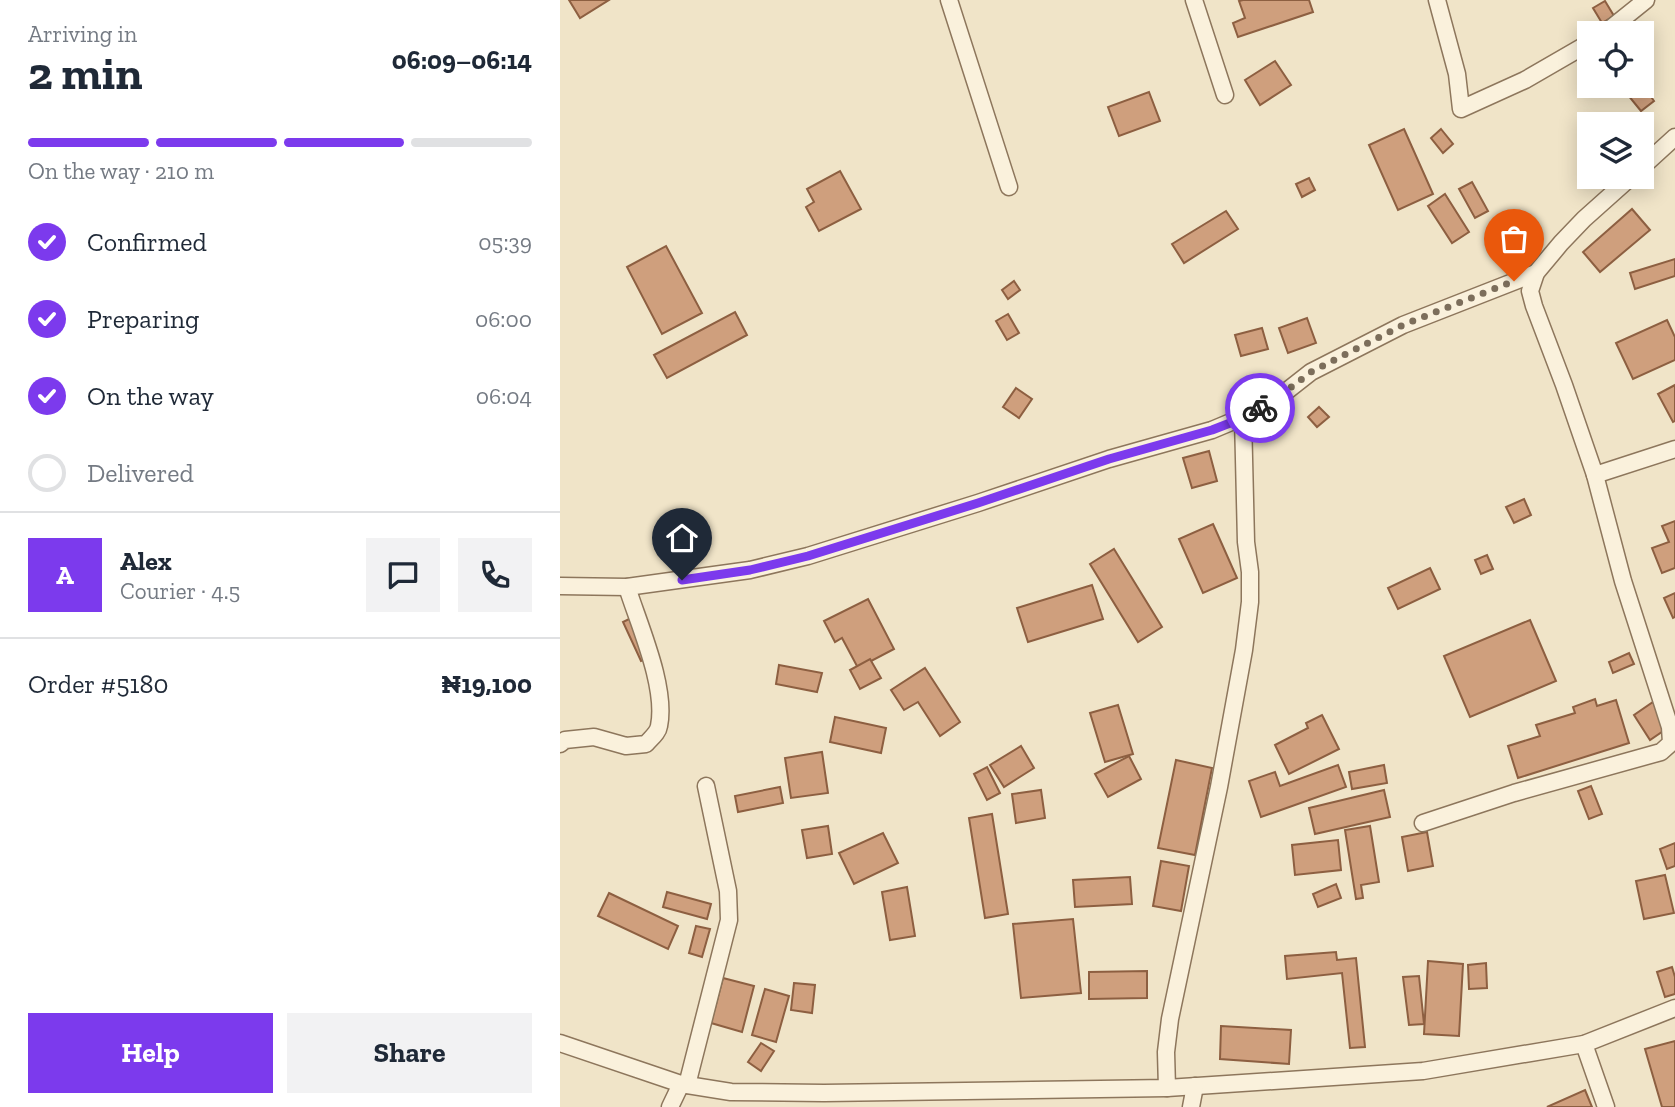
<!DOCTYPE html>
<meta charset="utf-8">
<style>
:root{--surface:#fff;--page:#f2f2f3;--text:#1f2937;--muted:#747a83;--line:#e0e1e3;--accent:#7c3aed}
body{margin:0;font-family:"Zilla Slab",serif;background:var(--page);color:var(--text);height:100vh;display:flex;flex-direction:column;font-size:26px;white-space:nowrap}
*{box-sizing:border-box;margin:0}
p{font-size:23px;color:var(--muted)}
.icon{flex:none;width:38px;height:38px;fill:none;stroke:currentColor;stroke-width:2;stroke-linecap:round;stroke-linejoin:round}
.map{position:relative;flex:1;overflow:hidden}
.side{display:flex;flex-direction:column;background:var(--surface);width:560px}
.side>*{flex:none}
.tools{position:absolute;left:1017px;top:21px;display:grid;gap:14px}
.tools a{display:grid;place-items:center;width:77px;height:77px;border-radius:0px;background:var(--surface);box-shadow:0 4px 18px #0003;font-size:35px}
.pin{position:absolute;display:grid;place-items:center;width:60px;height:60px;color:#fff;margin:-72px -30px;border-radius:50% 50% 50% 0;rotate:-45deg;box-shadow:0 0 7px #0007}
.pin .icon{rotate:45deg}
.courier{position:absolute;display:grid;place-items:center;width:70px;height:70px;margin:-35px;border:5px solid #7c3aed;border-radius:50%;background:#fff;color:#222;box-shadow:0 2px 9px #0007}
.head em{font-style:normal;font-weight:700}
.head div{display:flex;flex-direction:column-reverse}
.head{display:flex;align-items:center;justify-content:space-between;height:119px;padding:0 28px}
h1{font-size:46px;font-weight:700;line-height:52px}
.bar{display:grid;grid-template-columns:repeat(4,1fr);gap:10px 7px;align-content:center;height:84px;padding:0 28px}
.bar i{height:9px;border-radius:5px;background:var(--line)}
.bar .selected{background:var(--accent)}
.bar p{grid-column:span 4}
.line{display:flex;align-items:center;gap:18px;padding:0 28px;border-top:2px solid var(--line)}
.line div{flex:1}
.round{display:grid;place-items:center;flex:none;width:74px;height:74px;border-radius:0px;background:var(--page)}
ol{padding:0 28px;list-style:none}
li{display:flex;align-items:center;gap:21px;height:77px}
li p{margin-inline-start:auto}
li .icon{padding:7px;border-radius:50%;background:var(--accent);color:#fff;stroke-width:4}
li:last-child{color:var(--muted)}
li i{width:38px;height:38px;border:4px solid var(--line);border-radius:50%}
.button{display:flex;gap:14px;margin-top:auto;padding:14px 28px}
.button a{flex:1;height:80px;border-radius:0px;background:var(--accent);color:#fff;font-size:28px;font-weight:700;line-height:80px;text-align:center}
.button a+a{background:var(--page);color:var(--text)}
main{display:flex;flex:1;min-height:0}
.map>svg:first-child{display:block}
.building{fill:#cf9f7d;stroke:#8d5f41;stroke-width:2}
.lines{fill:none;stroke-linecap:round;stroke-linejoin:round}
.street-casing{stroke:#8d765c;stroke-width:19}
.street{stroke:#faf1dc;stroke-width:16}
.done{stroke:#7c6e5b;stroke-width:7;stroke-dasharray:0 12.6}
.route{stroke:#7c3aed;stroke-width:9}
</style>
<main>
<section class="side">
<div class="head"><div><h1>2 min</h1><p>Arriving in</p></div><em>06:09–06:14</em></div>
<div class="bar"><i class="selected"></i><i class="selected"></i><i class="selected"></i><i></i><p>On the way · 210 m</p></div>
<ol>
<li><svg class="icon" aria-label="check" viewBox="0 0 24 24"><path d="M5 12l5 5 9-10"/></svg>Confirmed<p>05:39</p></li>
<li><svg class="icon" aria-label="check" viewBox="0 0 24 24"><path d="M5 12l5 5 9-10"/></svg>Preparing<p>06:00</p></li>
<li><svg class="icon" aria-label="check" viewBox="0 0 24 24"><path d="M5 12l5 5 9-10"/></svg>On the way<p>06:04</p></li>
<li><i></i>Delivered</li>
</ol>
<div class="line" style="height:126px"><b class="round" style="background:var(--accent);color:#fff">A</b><div><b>Alex</b><p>Courier · 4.5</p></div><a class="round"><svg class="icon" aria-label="chat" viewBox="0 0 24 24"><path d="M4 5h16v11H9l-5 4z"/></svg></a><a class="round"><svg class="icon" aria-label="phone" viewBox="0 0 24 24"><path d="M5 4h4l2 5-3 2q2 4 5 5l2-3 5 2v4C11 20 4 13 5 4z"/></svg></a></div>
<div class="line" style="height:91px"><div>Order #5180</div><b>₦19,100</b></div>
<div class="button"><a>Help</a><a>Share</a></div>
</section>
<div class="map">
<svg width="1115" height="1107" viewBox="0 0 1115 1107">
<rect width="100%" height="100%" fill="#f0e4c8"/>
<g class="building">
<polygon points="9,0 49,0 20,18"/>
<polygon points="683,0 749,0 753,12 678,37 673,23 685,18 679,1"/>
<polygon points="1045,1 1054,16 1042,23 1033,8"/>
<polygon points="715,61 731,85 700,105 685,80"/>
<polygon points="1082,84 1094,101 1081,111 1063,89 1067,86 1082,86"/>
<polygon points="589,92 600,121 559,136 548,107"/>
<polygon points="844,129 873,194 838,210 809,145"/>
<polygon points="881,129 893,144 883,153 871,138"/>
<polygon points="280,171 301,209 259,231 246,207 254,202 247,189"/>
<polygon points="749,178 755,190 742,197 736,184"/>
<polygon points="912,182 928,211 915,218 899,189"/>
<polygon points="885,194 909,232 892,243 868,206"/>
<polygon points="1072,209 1090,230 1040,272 1023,252"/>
<polygon points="666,211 678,229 624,263 612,244"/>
<polygon points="106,246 142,313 102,334 67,267"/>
<polygon points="1115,259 1115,276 1075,289 1070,273"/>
<polygon points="454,281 460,290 448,299 442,290"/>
<polygon points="175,312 187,335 107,378 94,355"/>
<polygon points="448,314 459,333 447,340 436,321"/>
<polygon points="747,318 756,343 728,353 719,328"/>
<polygon points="1107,320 1115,337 1115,360 1073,379 1056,343"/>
<polygon points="702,328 708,349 681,356 675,335"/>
<polygon points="1115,385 1115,421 1113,422 1098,394"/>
<polygon points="456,388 472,399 459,418 443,407"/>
<polygon points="759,407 769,417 757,427 748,417"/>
<polygon points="649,451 657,481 632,488 623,458"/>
<polygon points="964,499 971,515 954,523 946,507"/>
<polygon points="1115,521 1115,568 1102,573 1092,548 1109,542 1102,526"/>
<polygon points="653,524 677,578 643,593 619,539"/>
<polygon points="554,549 602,627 578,642 530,564"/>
<polygon points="927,555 933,569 921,574 915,560"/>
<polygon points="870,568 880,589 838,609 828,588"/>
<polygon points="532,585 543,619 468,642 457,608"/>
<polygon points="1115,593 1115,617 1113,618 1104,598"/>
<polygon points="308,599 334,649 298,668 282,638 275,642 264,621"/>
<polygon points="75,616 94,656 81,661 63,622"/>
<polygon points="970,620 996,681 910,717 884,656"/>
<polygon points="1069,653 1074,664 1053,673 1049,662"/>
<polygon points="310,659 321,678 300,689 290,670"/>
<polygon points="219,665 262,673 257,692 216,684"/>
<polygon points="365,668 400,722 380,736 358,702 344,710 331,690"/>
<polygon points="1035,699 1037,706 1056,700 1069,743 958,778 948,746 980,736 976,725 1015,713 1013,707"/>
<polygon points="1093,702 1109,727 1090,740 1074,715"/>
<polygon points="558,705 573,754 545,762 530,713"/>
<polygon points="762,715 779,749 729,774 715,745 748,728 746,723"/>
<polygon points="275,717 326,728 321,753 270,742"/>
<polygon points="461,746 474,768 444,787 430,765"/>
<polygon points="262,752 268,793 231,798 225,758"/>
<polygon points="569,756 581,779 548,797 535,774"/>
<polygon points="616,760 652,768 635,855 598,848"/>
<polygon points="778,765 786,787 701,817 689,781 715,772 720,786"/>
<polygon points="824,765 827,783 792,789 789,772"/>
<polygon points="427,767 440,793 427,800 414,774"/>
<polygon points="1031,786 1042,814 1029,819 1018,791"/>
<polygon points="220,787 223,803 178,812 175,796"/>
<polygon points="481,790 485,818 456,823 452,794"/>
<polygon points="824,790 830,817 755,834 749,808"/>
<polygon points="432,814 448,914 425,918 409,818"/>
<polygon points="268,826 272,854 247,858 242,830"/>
<polygon points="810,826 819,882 801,885 803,898 796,899 785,830"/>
<polygon points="867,832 873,866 848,871 842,837"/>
<polygon points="323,833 338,863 294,884 279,853"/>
<polygon points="778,840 781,870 735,875 732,845"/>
<polygon points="1115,843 1115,866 1107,869 1100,849"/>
<polygon points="601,861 629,866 621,911 593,906"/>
<polygon points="1105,875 1114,913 1084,919 1076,881"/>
<polygon points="570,877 572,904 515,907 513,880"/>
<polygon points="776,884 781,898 758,907 753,894"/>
<polygon points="347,887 355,936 330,940 322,892"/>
<polygon points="107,892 151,904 147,919 103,907"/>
<polygon points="49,893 118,926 108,949 38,916"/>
<polygon points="513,919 521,993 461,998 453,924"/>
<polygon points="136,926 150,929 142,957 129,953"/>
<polygon points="776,952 777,960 796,958 805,1047 790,1048 782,973 727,979 725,956"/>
<polygon points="868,961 903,964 899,1036 864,1034"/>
<polygon points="926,963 927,988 909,989 908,965"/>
<polygon points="1112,967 1115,977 1115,994 1105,997 1097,972"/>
<polygon points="587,971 587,998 529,999 529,972"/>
<polygon points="859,976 864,1024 849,1025 843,977"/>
<polygon points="163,978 194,986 182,1032 151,1023"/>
<polygon points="234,983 255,985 252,1013 231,1010"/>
<polygon points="205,989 229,996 216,1042 192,1035"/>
<polygon points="661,1026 731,1030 729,1064 660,1059"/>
<polygon points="1115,1041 1115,1107 1102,1107 1085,1049"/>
<polygon points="201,1043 214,1051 201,1071 188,1062"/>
<polygon points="1025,1090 1032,1107 987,1107"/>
</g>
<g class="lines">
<g class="street-casing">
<g id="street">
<polyline points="389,0 449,187"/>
<polyline points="634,0 665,95"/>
<polyline points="877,0 897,74 901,109 965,80 1029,43"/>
<polyline points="1045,33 1086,0"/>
<polyline points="1082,167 1115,137"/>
<polyline points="1035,475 1115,449"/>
<polyline points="0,586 67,587 190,570 248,556 418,503 549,459 652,430 683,417 714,401 751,372 843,325 976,273"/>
<path d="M0,744L5,740L34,737L66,746L86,744C91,738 98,733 99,726C107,687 79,625 67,587"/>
<polyline points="863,823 954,793 1101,752 1111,743 1110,727 1063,581 1035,475 1004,385 974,306 970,291 976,273 1001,243 1024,219 1071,177"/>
<polyline points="0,1043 121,1084 171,1092 264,1093 607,1088 863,1071 1024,1044 1115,1008"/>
<polyline points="1024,1044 1046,1107"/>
<polyline points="127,1085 169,920 168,891 146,786"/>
<polyline points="607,1088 606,1052 610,1019 659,787 684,650 690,602 690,572 686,542 683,417"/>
<polyline points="110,1107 121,1084"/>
<polyline points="631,1107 635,1086"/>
</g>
</g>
<use href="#street" class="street"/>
</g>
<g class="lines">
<polyline class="done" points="700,408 713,401 751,372 843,325 954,281"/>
<polyline class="route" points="122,580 190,570 248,556 418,503 549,459 652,430 683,418 700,408"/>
</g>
</svg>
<div class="tools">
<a><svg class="icon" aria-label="locate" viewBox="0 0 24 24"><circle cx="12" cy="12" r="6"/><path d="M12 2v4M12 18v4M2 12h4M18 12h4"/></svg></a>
<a><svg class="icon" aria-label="layers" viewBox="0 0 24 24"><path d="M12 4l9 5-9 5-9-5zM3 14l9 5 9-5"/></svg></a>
</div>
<div class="pin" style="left:954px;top:281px;background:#ea580c"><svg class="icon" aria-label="bag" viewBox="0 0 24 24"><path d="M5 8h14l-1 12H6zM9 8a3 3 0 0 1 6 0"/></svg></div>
<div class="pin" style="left:122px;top:580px;background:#1f2937"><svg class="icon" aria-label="home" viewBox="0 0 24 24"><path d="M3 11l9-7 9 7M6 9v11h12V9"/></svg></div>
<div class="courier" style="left:700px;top:408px"><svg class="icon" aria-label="bike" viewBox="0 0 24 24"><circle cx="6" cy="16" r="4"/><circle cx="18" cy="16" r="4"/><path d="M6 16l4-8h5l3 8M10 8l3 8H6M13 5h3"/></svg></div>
</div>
</main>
